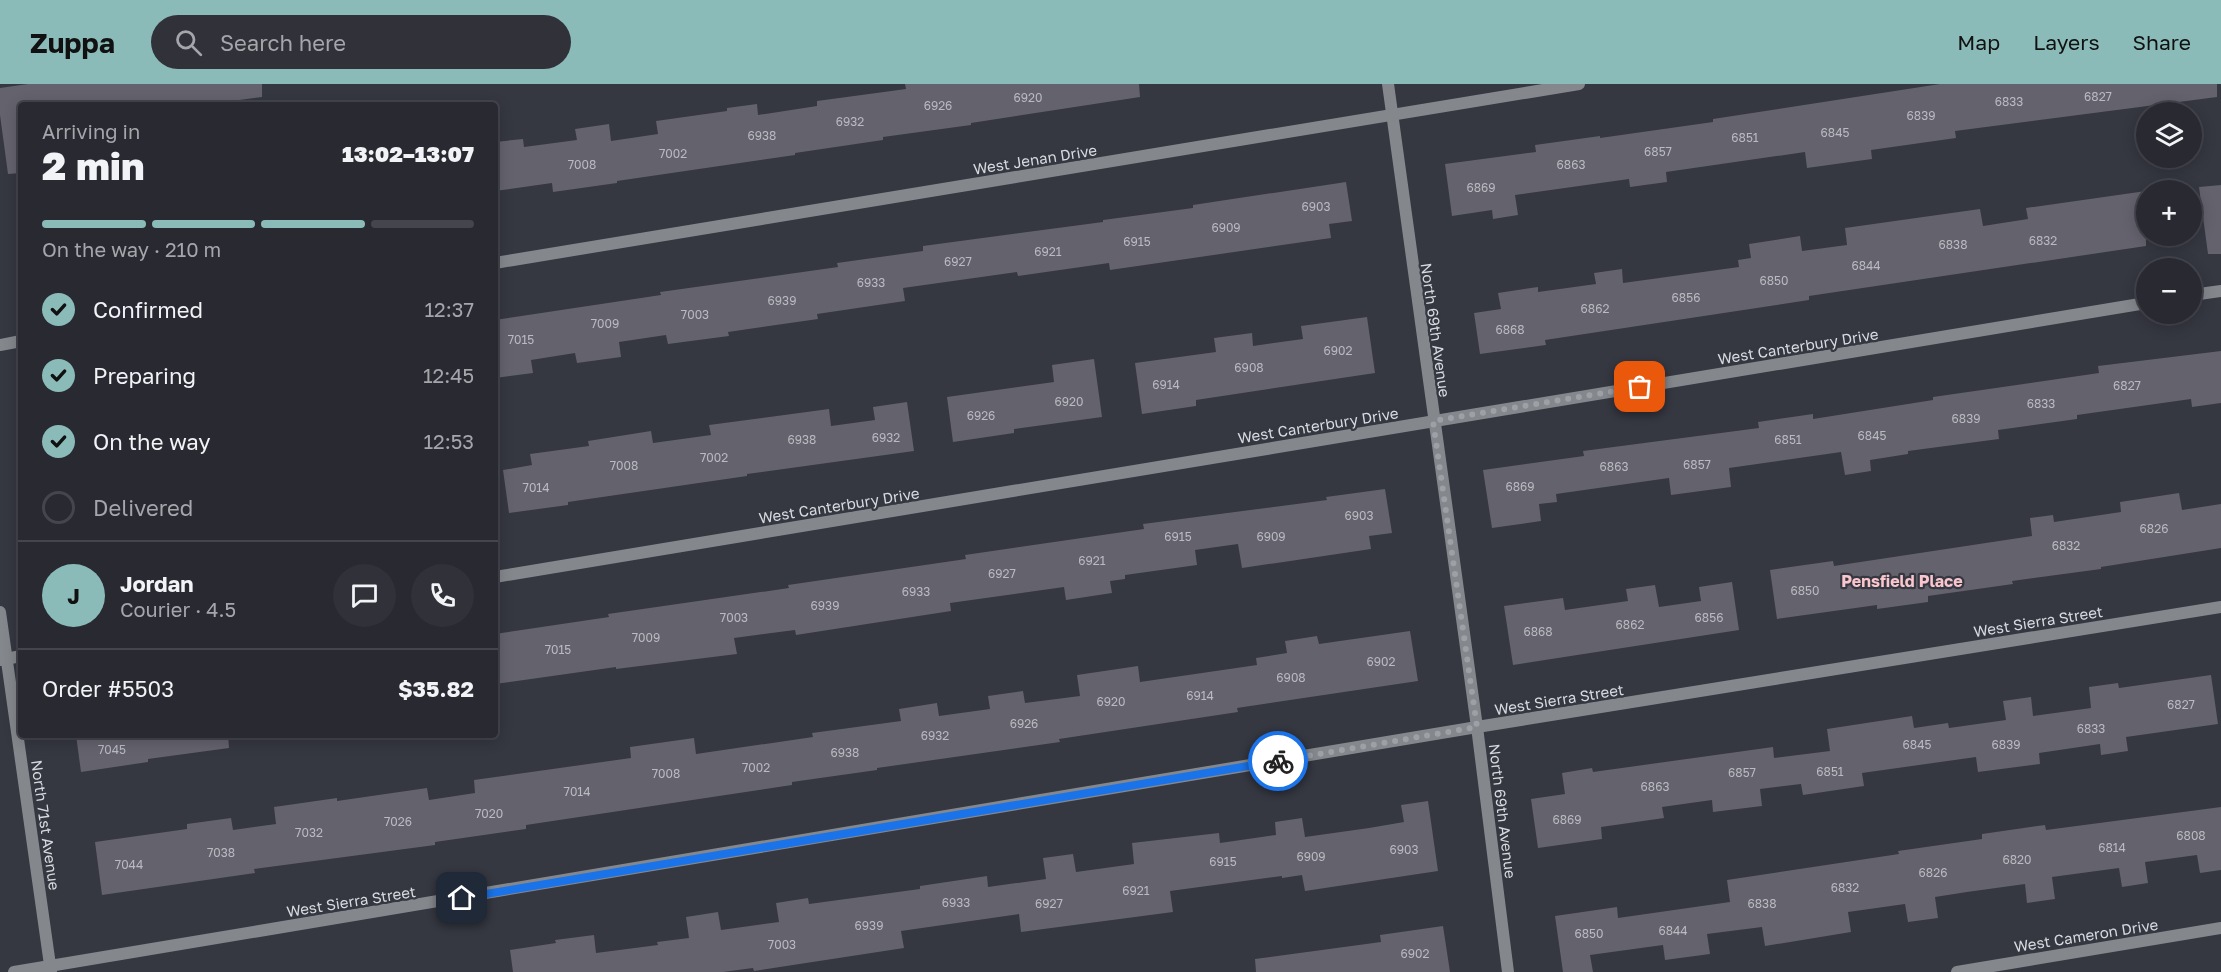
<!DOCTYPE html>
<meta charset="utf-8">
<style>
:root{--surface:#282931;--page:#303139;--text:#f1f3f6;--muted:#a5a6ab;--line:#44454d;--accent:#8bbbb9}
body{margin:0;font-family:"Golos Text",sans-serif;background:var(--page);color:var(--text);height:100vh;display:flex;flex-direction:column;font-size:22px;white-space:nowrap}
*{box-sizing:border-box;margin:0}
p{font-size:20px;color:var(--muted)}
.icon{flex:none;width:33px;height:33px;fill:none;stroke:currentColor;stroke-width:2;stroke-linecap:round;stroke-linejoin:round}
.map{position:relative;flex:1;overflow:hidden}
.panel{position:absolute;left:18px;top:18px;width:480px;height:636px;display:flex;flex-direction:column;background:var(--surface);border-radius:6px;box-shadow:0 3px 15px #0003,0 0 0 2px var(--line)}
.panel>*{flex:none}
.tools{position:absolute;left:2136px;top:18px;display:grid;gap:12px}
.tools a{display:grid;place-items:center;width:66px;height:66px;border-radius:50%;background:var(--surface);box-shadow:0 3px 15px #0003,0 0 0 2px var(--line);font-size:30px}
.pin{position:absolute;display:grid;place-items:center;width:51px;height:51px;color:#fff;margin:-26px;border-radius:12px;box-shadow:0 3px 9px #0006}
.courier{position:absolute;display:grid;place-items:center;width:60px;height:60px;margin:-30px;border:4px solid #1a73e8;border-radius:50%;background:#fff;color:#222;box-shadow:0 2px 8px #0007}
.overview em{font-style:normal;font-weight:800}
.overview div{display:flex;flex-direction:column-reverse}
.overview{display:flex;align-items:center;justify-content:space-between;height:102px;padding:0 24px}
h1{font-size:39px;font-weight:800;line-height:45px}
.bar{display:grid;grid-template-columns:repeat(4,1fr);gap:9px 6px;align-content:center;height:72px;padding:0 24px}
.bar i{height:8px;border-radius:4px;background:var(--line)}
.bar .active{background:var(--accent)}
.bar p{grid-column:span 4}
.line{display:flex;align-items:center;gap:15px;padding:0 24px;border-top:2px solid var(--line)}
.line div{flex:1}
.round{display:grid;place-items:center;flex:none;width:63px;height:63px;border-radius:32px;background:var(--page)}
ol{padding:0 24px;list-style:none}
li{display:flex;align-items:center;gap:18px;height:66px}
li p{margin-inline-start:auto}
li .icon{padding:6px;border-radius:50%;background:var(--accent);color:#111;stroke-width:4}
li:last-child{color:var(--muted)}
li i{width:33px;height:33px;border:3px solid var(--line);border-radius:50%}
header{display:flex;align-items:center;gap:36px;box-sizing:border-box;height:84px;padding:0 30px;background:var(--accent);color:#111}
header strong{font-size:28px}
nav{display:flex;gap:33px;margin-inline-start:auto;font-size:21px}
.search{width:420px;height:54px;background:var(--page);display:flex;align-items:center;gap:15px;box-sizing:border-box;padding:0 21px;border-radius:33px;color:var(--muted);font-size:22px}
.map>svg:first-child{display:block}
.building{fill:#64626d}
.lines{fill:none;stroke-linecap:round;stroke-linejoin:round}
.minor{stroke:#84878c;stroke-width:12}
.tertiary{stroke:#84878c;stroke-width:12}
.done{stroke:#9ea0a8;stroke-width:6;stroke-dasharray:0 10.8}
.route{stroke:#1a73e8;stroke-width:8}
.labels{text-anchor:middle;dominant-baseline:central;stroke-width:4.5;stroke-linejoin:round;paint-order:stroke}
.number-label{font-size:12px;fill:#babbc2}
.street-label{font-size:15px;fill:#d7d9df;stroke:#353741}
.neighbourhood-label{font-size:16px;font-weight:bold;fill:#fac6cd;stroke:#353741}
</style>
<header>
<strong>Zuppa</strong>
<div class="search"><svg class="icon" aria-label="search" viewBox="0 0 24 24"><circle cx="10" cy="10" r="6"/><path d="M15 15l6 6"/></svg>Search here</div>
<nav><a>Map</a><a>Layers</a><a>Share</a></nav>
</header>
<div class="map">
<svg width="2221" height="888" viewBox="0 0 2221 888">
<rect width="100%" height="100%" fill="#353741"/>
<g class="building">
<polygon points="28,0 262,0 262,13 203,21 21,21 21,89 8,90 0,31 0,4"/>
<polygon points="905,0 1139,0 1140,13 971,39 971,41 883,53 883,56 795,69 795,71 617,97 617,99 553,108 552,99 495,107 495,58 523,55 524,63 577,56 575,45 609,40 611,57 658,50 656,37 727,27 727,24 757,20 758,31 817,22 817,17 906,5"/>
<polygon points="1940,0 2217,0 2217,13 1955,47 1956,54 1871,66 1872,75 1807,84 1805,68 1666,88 1667,98 1630,103 1629,95 1515,111 1518,131 1493,135 1492,126 1452,132 1445,80 1536,68 1535,61 1600,52 1600,54 1713,38 1713,35"/>
<polygon points="1346,98 1352,137 1329,140 1331,154 1110,186 1109,179 1018,192 1017,188 903,204 905,217 817,230 818,235 728,248 729,252 668,260 666,251 619,258 621,273 577,279 575,269 531,276 533,289 495,294 495,236 661,211 660,208 838,183 837,179 923,167 923,162 1103,138 1103,136 1193,124 1193,121"/>
<polygon points="2221,101 2221,170 2208,170 2199,103"/>
<polygon points="2146,107 2146,162 1809,212 1809,216 1545,256 1546,261 1480,270 1474,229 1501,225 1498,209 1538,203 1538,208 1596,200 1594,189 1622,185 1623,199 1739,183 1738,176 1751,174 1749,160 1800,152 1802,167 1847,161 1845,144 1980,125 1983,142 2028,135 2026,124"/>
<polygon points="1367,233 1375,289 1196,316 1196,322 1142,330 1135,279 1216,268 1214,254 1252,249 1253,262 1303,255 1301,242"/>
<polygon points="2221,267 2221,319 2192,323 2191,315 2077,331 2077,335 1998,346 1999,355 1908,367 1908,370 1870,376 1871,387 1845,391 1841,368 1729,384 1731,403 1671,411 1669,394 1556,410 1557,418 1539,420 1541,437 1492,444 1483,386 1584,372 1583,367 1759,344 1758,338 1813,330 1813,335 1933,316 1933,313 2099,289 2098,282"/>
<polygon points="1094,275 1102,333 1014,345 1014,349 953,358 947,313 1054,298 1052,281"/>
<polygon points="907,318 914,367 747,390 747,392 568,418 568,421 509,429 503,386 532,381 530,370 589,362 588,357 651,347 653,359 711,351 709,341 829,325 831,342 875,336 873,323"/>
<polygon points="1385,405 1392,449 1369,452 1371,465 1242,484 1238,460 1195,466 1197,481 1125,491 1125,495 1110,497 1112,509 1066,516 1064,503 950,519 951,527 796,551 795,546 734,554 737,570 616,585 616,583 495,600 495,550 609,533 608,530 789,504 788,501 966,475 965,471 1144,445 1143,440 1327,416 1326,413"/>
<polygon points="2179,409 2182,426 2221,420 2221,464 2101,483 2101,485 2012,497 2013,500 1928,512 1928,518 1877,525 1877,521 1777,535 1770,486 1833,477 1834,482 2032,452 2030,434 2053,431 2054,438 2121,428 2120,418"/>
<polygon points="1732,498 1739,546 1513,581 1504,522 1563,514 1565,526 1628,517 1626,505 1655,501 1659,523 1701,517 1699,503"/>
<polygon points="1410,547 1418,597 1237,624 1238,628 1059,655 1060,658 877,684 877,686 792,698 792,701 526,741 526,745 435,758 435,761 254,785 255,789 102,811 95,758 187,745 187,740 231,734 233,746 276,740 274,723 337,714 337,717 427,704 429,716 475,709 474,696 631,674 630,663 694,654 696,670 813,653 812,649 901,637 899,625 937,619 939,632 990,625 988,612 1023,607 1025,619 1080,612 1077,591 1138,582 1140,598 1257,581 1256,574 1287,569 1285,557 1317,552 1319,560"/>
<polygon points="2211,591 2218,640 2126,653 2128,667 2101,671 2100,660 2039,669 2040,680 1978,688 1976,673 1862,689 1864,702 1803,711 1801,700 1760,705 1762,722 1713,728 1712,716 1662,723 1664,734 1601,743 1602,755 1538,764 1531,715 1565,710 1562,689 1592,684 1593,688 1773,663 1774,674 1830,667 1827,645 1912,632 1914,644 1948,639 1949,644 2006,636 2003,617 2031,613 2033,632 2091,624 2089,603 2118,599 2119,604"/>
<polygon points="76,651 228,651 229,664 148,675 148,678 81,688"/>
<polygon points="1428,717 1438,787 1305,807 1302,791 1282,794 1282,792 1170,807 1173,828 1021,848 1019,830 901,847 904,864 754,887 753,884 723,888 513,888 510,866 556,859 555,856 594,851 596,869 658,861 657,858 689,854 686,833 718,828 721,846 779,838 776,819 808,814 809,820 920,805 920,802 987,792 988,803 1046,795 1043,774 1073,770 1076,788 1134,780 1132,759 1219,749 1220,759 1276,751 1275,738 1302,734 1305,753 1369,744 1404,738 1401,721"/>
<polygon points="2221,723 2221,786 2200,789 2197,771 2145,778 2148,799 2122,803 2119,784 2052,793 2055,815 2027,819 2025,800 1967,808 1935,813 1938,834 1908,838 1905,820 1848,828 1851,848 1765,862 1762,843 1707,850 1710,870 1665,876 1663,861 1641,864 1590,871 1593,888 1563,888 1555,832 1617,823 1618,834 1730,818 1727,796 1899,770 1898,767 1982,755 1982,750 2045,741 2046,746"/>
<polygon points="1443,842 1450,888 1256,888 1255,875 1381,858 1380,851"/>
</g>
<g class="lines">
<g class="minor">
<polyline points="1388,0 1477,643 1508,888"/>
<polyline points="495,179 1579,0"/>
<polyline points="2192,211 2221,207"/>
<polyline points="0,261 21,257"/>
<polyline points="495,493 2146,219"/>
<polyline points="0,576 21,572"/>
<polyline points="14,888 1477,643 2221,523"/>
<polyline points="1957,888 2221,844"/>
</g>
<polyline class="tertiary" points="0,528 51,888"/>
</g>
<g class="lines">
<polyline class="done" points="1278,677 1477,643 1433,337 1640,303"/>
<polyline class="route" points="462,814 1278,677"/>
</g>
<g class="labels">
<g class="number-label">
<text x="2098" y="12">6827</text>
<text x="1028" y="13">6920</text>
<text x="2009" y="17">6833</text>
<text x="938" y="21">6926</text>
<text x="1921" y="31">6839</text>
<text x="850" y="37">6932</text>
<text x="1835" y="48">6845</text>
<text x="762" y="51">6938</text>
<text x="1745" y="53">6851</text>
<text x="1658" y="67">6857</text>
<text x="673" y="69">7002</text>
<text x="582" y="80">7008</text>
<text x="1571" y="80">6863</text>
<text x="1481" y="103">6869</text>
<text x="1316" y="122">6903</text>
<text x="1226" y="143">6909</text>
<text x="2043" y="156">6832</text>
<text x="1137" y="157">6915</text>
<text x="1953" y="160">6838</text>
<text x="1048" y="167">6921</text>
<text x="958" y="177">6927</text>
<text x="1866" y="181">6844</text>
<text x="1774" y="196">6850</text>
<text x="871" y="198">6933</text>
<text x="1686" y="213">6856</text>
<text x="782" y="216">6939</text>
<text x="1595" y="224">6862</text>
<text x="695" y="230">7003</text>
<text x="605" y="239">7009</text>
<text x="1510" y="245">6868</text>
<text x="521" y="255">7015</text>
<text x="1338" y="266">6902</text>
<text x="1249" y="283">6908</text>
<text x="1166" y="300">6914</text>
<text x="2127" y="301">6827</text>
<text x="1069" y="317">6920</text>
<text x="2041" y="319">6833</text>
<text x="981" y="331">6926</text>
<text x="1966" y="334">6839</text>
<text x="1872" y="351">6845</text>
<text x="886" y="353">6932</text>
<text x="802" y="355">6938</text>
<text x="1788" y="355">6851</text>
<text x="714" y="373">7002</text>
<text x="1697" y="380">6857</text>
<text x="624" y="381">7008</text>
<text x="1614" y="382">6863</text>
<text x="1520" y="402">6869</text>
<text x="536" y="403">7014</text>
<text x="1359" y="431">6903</text>
<text x="2154" y="444">6826</text>
<text x="1178" y="452">6915</text>
<text x="1271" y="452">6909</text>
<text x="2066" y="461">6832</text>
<text x="1092" y="476">6921</text>
<text x="1002" y="489">6927</text>
<text x="1805" y="506">6850</text>
<text x="916" y="507">6933</text>
<text x="825" y="521">6939</text>
<text x="734" y="533">7003</text>
<text x="1709" y="533">6856</text>
<text x="1630" y="540">6862</text>
<text x="1538" y="547">6868</text>
<text x="646" y="553">7009</text>
<text x="558" y="565">7015</text>
<text x="1381" y="577">6902</text>
<text x="1291" y="593">6908</text>
<text x="1200" y="611">6914</text>
<text x="1111" y="617">6920</text>
<text x="2181" y="620">6827</text>
<text x="1024" y="639">6926</text>
<text x="2091" y="644">6833</text>
<text x="935" y="651">6932</text>
<text x="1917" y="660">6845</text>
<text x="2006" y="660">6839</text>
<text x="112" y="665">7045</text>
<text x="845" y="668">6938</text>
<text x="756" y="683">7002</text>
<text x="1830" y="687">6851</text>
<text x="1742" y="688">6857</text>
<text x="666" y="689">7008</text>
<text x="1655" y="702">6863</text>
<text x="577" y="707">7014</text>
<text x="489" y="729">7020</text>
<text x="1567" y="735">6869</text>
<text x="398" y="737">7026</text>
<text x="309" y="748">7032</text>
<text x="2191" y="751">6808</text>
<text x="2112" y="763">6814</text>
<text x="1404" y="765">6903</text>
<text x="221" y="768">7038</text>
<text x="1311" y="772">6909</text>
<text x="2017" y="775">6820</text>
<text x="1223" y="777">6915</text>
<text x="129" y="780">7044</text>
<text x="1933" y="788">6826</text>
<text x="1845" y="803">6832</text>
<text x="1136" y="806">6921</text>
<text x="956" y="818">6933</text>
<text x="1049" y="819">6927</text>
<text x="1762" y="819">6838</text>
<text x="869" y="841">6939</text>
<text x="1673" y="846">6844</text>
<text x="1589" y="849">6850</text>
<text x="782" y="860">7003</text>
<text x="1415" y="869">6902</text>
</g>
<g class="street-label">
<text transform="translate(1035 75) rotate(-9)">West Jenan Drive</text>
<text transform="translate(1436 246) rotate(82)">North 69th Avenue</text>
<text transform="translate(1798 262) rotate(-9)">West Canterbury Drive</text>
<text transform="translate(1318 341) rotate(-9)">West Canterbury Drive</text>
<text transform="translate(839 421) rotate(-9)">West Canterbury Drive</text>
<text transform="translate(2038 537) rotate(-9)">West Sierra Street</text>
<text transform="translate(1559 615) rotate(-9)">West Sierra Street</text>
<text transform="translate(1503 727) rotate(83)">North 69th Avenue</text>
<text transform="translate(46 741) rotate(82)">North 71st Avenue</text>
<text transform="translate(351 817) rotate(-9)">West Sierra Street</text>
<text transform="translate(2086 851) rotate(-9)">West Cameron Drive</text>
</g>
<g class="neighbourhood-label">
<text x="1902" y="497">Pensfield Place</text>
</g>
</g>
</svg>
<div class="tools">
<a><svg class="icon" aria-label="layers" viewBox="0 0 24 24"><path d="M12 4l9 5-9 5-9-5zM3 14l9 5 9-5"/></svg></a>
<a>+</a>
<a>−</a>
</div>
<div class="pin" style="left:1640px;top:303px;background:#ea580c"><svg class="icon" aria-label="bag" viewBox="0 0 24 24"><path d="M5 8h14l-1 12H6zM9 8a3 3 0 0 1 6 0"/></svg></div>
<div class="pin" style="left:462px;top:814px;background:#1f2937"><svg class="icon" aria-label="home" viewBox="0 0 24 24"><path d="M3 11l9-7 9 7M6 9v11h12V9"/></svg></div>
<div class="courier" style="left:1278px;top:677px"><svg class="icon" aria-label="bike" viewBox="0 0 24 24"><circle cx="6" cy="16" r="4"/><circle cx="18" cy="16" r="4"/><path d="M6 16l4-8h5l3 8M10 8l3 8H6M13 5h3"/></svg></div>
<section class="panel">
<div class="overview"><div><h1>2 min</h1><p>Arriving in</p></div><em>13:02–13:07</em></div>
<div class="bar"><i class="active"></i><i class="active"></i><i class="active"></i><i></i><p>On the way · 210 m</p></div>
<ol>
<li><svg class="icon" aria-label="check" viewBox="0 0 24 24"><path d="M5 12l5 5 9-10"/></svg>Confirmed<p>12:37</p></li>
<li><svg class="icon" aria-label="check" viewBox="0 0 24 24"><path d="M5 12l5 5 9-10"/></svg>Preparing<p>12:45</p></li>
<li><svg class="icon" aria-label="check" viewBox="0 0 24 24"><path d="M5 12l5 5 9-10"/></svg>On the way<p>12:53</p></li>
<li><i></i>Delivered</li>
</ol>
<div class="line" style="height:108px"><b class="round" style="background:var(--accent);color:#111">J</b><div><b>Jordan</b><p>Courier · 4.5</p></div><a class="round"><svg class="icon" aria-label="chat" viewBox="0 0 24 24"><path d="M4 5h16v11H9l-5 4z"/></svg></a><a class="round"><svg class="icon" aria-label="phone" viewBox="0 0 24 24"><path d="M5 4h4l2 5-3 2q2 4 5 5l2-3 5 2v4C11 20 4 13 5 4z"/></svg></a></div>
<div class="line" style="height:78px"><div>Order #5503</div><b>$35.82</b></div>
</section>
</div>
